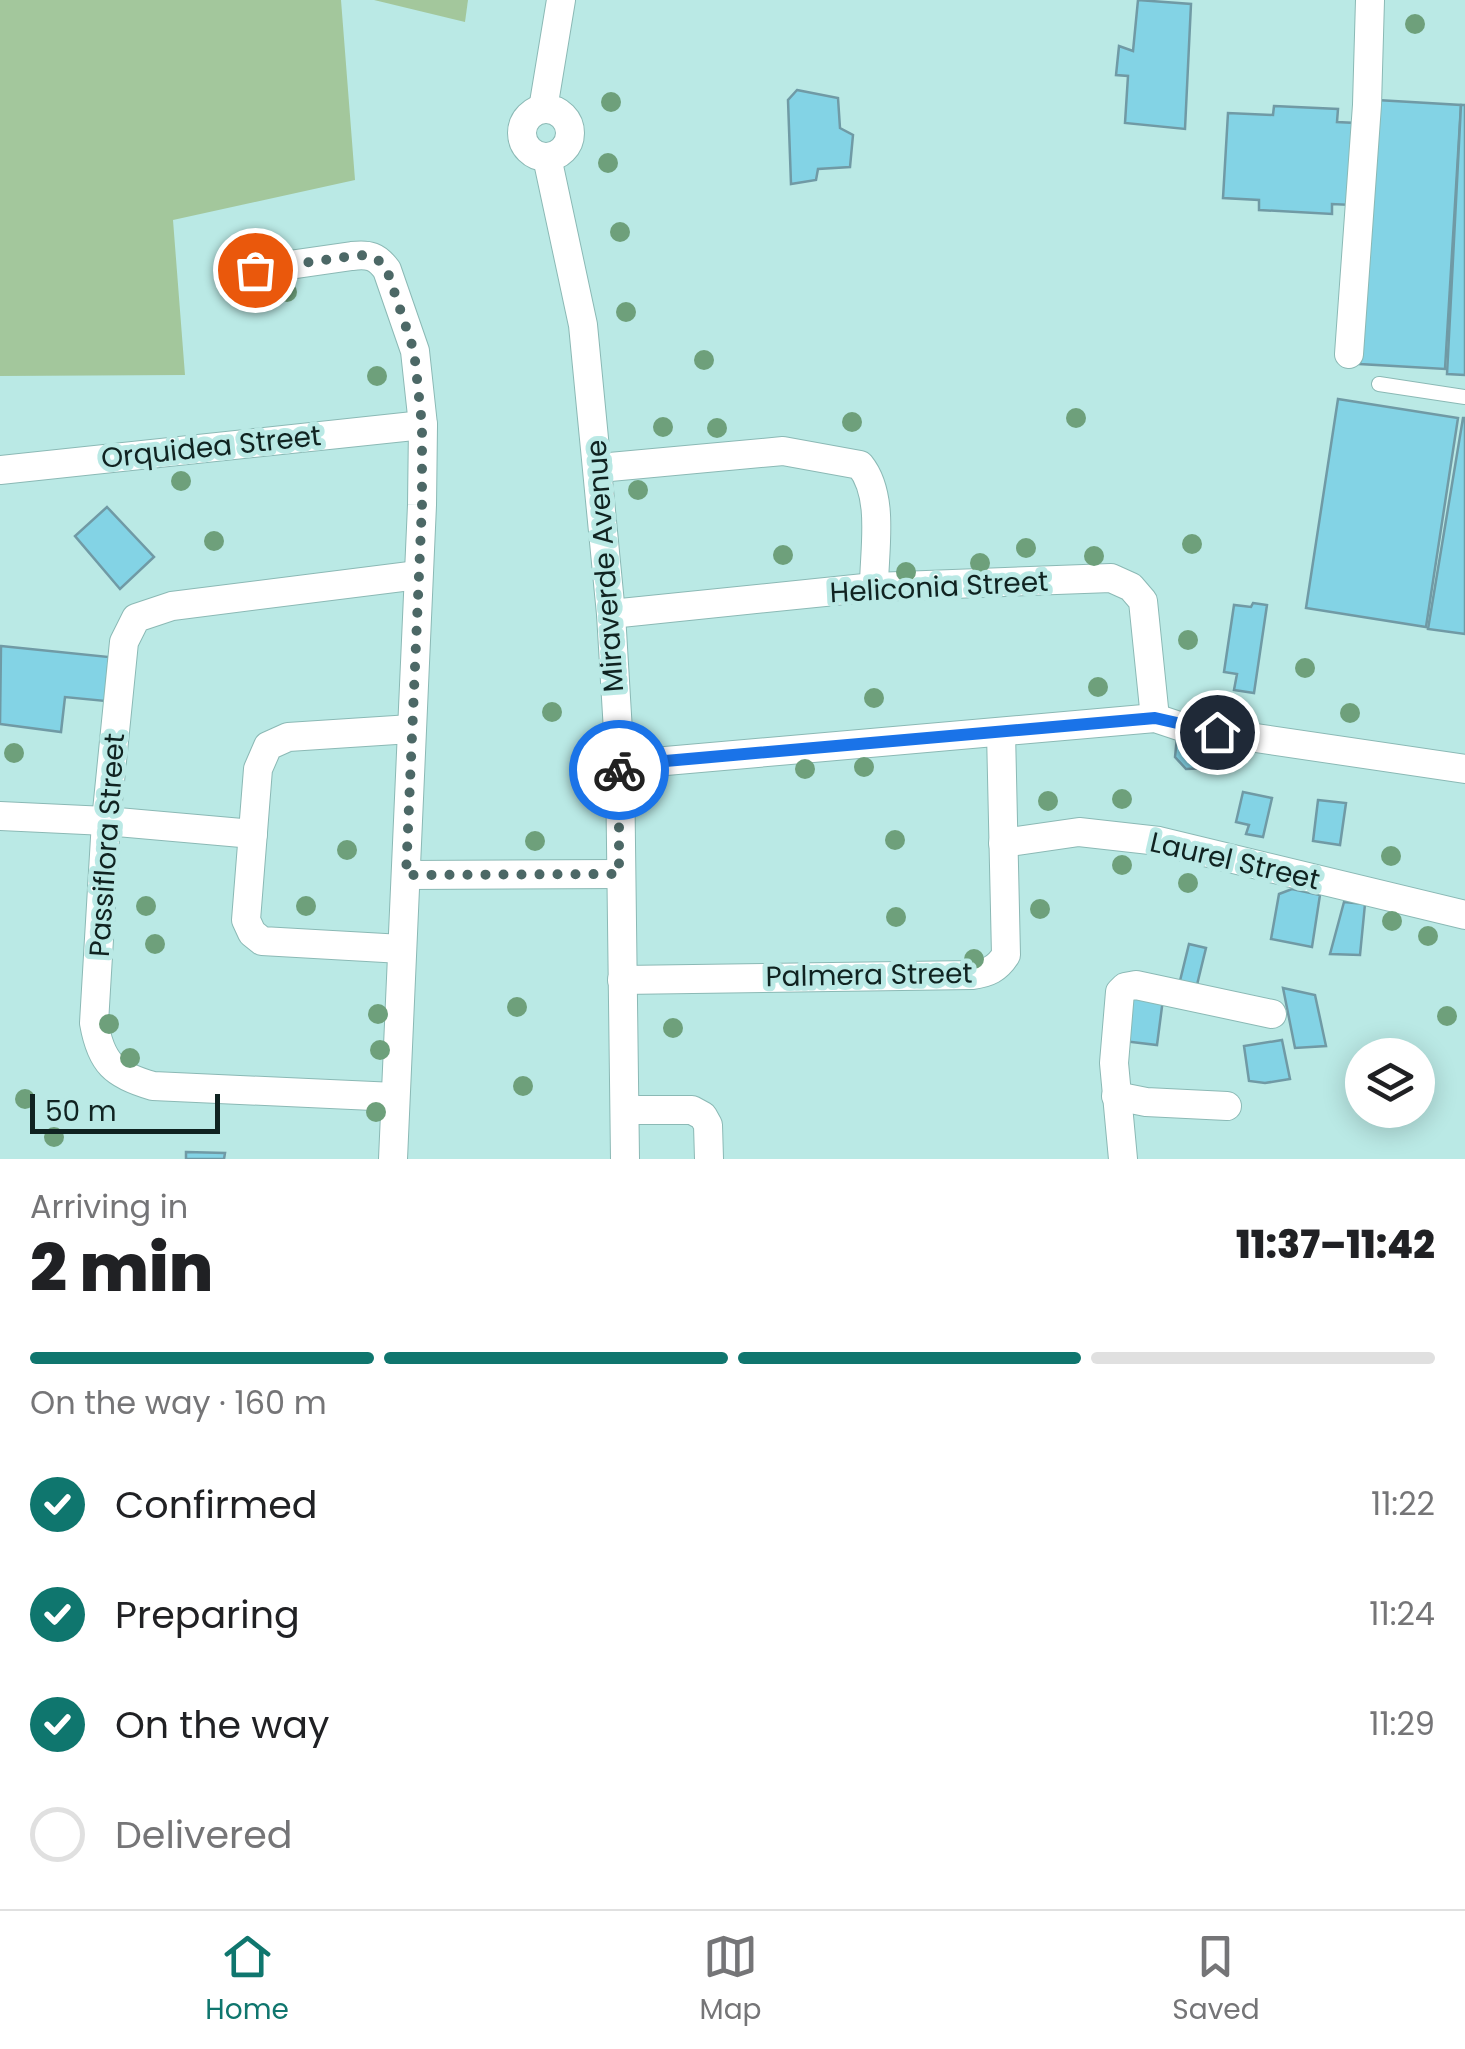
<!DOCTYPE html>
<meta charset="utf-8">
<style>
:root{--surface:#fff;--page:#f2f2f2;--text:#202124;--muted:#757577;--line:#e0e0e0;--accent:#0f766e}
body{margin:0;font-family:Poppins,sans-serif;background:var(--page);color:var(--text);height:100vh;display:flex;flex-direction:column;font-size:38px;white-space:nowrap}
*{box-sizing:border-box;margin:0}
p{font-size:32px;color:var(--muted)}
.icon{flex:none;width:55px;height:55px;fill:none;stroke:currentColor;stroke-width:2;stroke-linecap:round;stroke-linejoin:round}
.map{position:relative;height:1159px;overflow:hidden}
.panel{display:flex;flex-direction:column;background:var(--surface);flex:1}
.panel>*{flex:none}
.fabs{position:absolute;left:1345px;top:1038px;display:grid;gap:20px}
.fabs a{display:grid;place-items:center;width:90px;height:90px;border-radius:50%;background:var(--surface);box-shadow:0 5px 25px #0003;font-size:50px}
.scale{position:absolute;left:30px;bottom:25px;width:190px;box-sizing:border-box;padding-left:10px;border:5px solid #102321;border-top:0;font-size:28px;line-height:35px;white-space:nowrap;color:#102321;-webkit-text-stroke:8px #bae9e5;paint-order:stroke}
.pin{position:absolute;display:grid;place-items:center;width:85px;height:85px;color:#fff;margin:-42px;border:5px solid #fff;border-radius:50%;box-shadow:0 2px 10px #0007}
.courier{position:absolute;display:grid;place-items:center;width:100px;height:100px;margin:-50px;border:8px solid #1a73e8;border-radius:50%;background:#fff;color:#222;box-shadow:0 2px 12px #0007}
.head em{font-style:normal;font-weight:800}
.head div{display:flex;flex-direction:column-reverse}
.head{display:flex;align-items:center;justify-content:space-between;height:170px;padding:0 30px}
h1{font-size:65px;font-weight:800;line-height:75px}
.bar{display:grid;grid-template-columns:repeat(4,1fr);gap:15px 10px;align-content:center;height:120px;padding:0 30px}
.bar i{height:12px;border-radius:8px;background:var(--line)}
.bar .on{background:var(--accent)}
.bar p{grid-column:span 4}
ol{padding:0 30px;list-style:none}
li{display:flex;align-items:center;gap:30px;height:110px}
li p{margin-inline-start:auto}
li .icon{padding:10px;border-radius:50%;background:var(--accent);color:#fff;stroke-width:4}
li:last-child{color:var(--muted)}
li i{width:55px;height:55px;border:5px solid var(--line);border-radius:50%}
.tab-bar{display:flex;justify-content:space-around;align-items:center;height:140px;border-top:2px solid var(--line);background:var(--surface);font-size:28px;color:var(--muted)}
.tab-bar a{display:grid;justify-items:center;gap:5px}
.tab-bar .on{color:var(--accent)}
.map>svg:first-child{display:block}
.green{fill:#a3c79c}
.building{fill:#83d3e5;stroke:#709aa5;stroke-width:2.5}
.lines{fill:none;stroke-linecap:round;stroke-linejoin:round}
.lane-casing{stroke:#8bb9b5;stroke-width:16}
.street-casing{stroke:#8bb9b5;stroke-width:30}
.lane{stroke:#fff;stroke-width:14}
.street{stroke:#fff;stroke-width:28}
.tree{fill:#6ea07b}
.done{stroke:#4c6866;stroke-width:10;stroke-dasharray:0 18}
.route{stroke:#1a73e8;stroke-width:12}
.labels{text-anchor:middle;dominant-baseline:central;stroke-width:10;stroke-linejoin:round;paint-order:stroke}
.street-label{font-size:28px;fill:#102321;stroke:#bae9e5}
</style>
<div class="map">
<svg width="1465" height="1159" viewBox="0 0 1465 1159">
<rect width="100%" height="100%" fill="#bae9e5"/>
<g class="green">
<polygon points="0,0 341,0 355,180 173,220 185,375 0,376"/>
<polygon points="374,0 468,0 465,22"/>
</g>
<g class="building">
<polygon points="1138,0 1191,4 1185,129 1125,123 1128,76 1116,75 1119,46 1133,51"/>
<polygon points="797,90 838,98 840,128 853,135 850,167 818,169 816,180 791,184 788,100"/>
<polygon points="1377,100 1461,105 1445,369 1360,364"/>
<polygon points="1461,105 1465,105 1465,375 1447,374"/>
<polygon points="1274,106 1338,109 1337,122 1356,123 1352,205 1332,204 1332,214 1259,210 1259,200 1223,198 1228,113 1273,115"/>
<polygon points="1338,399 1458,418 1426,627 1306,608"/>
<polygon points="1463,418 1465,418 1465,634 1428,629"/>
<polygon points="107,507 154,557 120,589 75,536"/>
<polygon points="1253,603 1267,605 1254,693 1234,690 1237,674 1224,672 1234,605 1251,607"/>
<polygon points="1,646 109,657 105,701 65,697 61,732 0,724"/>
<polygon points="1178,727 1212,733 1211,768 1186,769 1175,757"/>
<polygon points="1243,792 1272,798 1263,837 1246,834 1249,825 1236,822"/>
<polygon points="1318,800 1346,803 1340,845 1313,841"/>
<polygon points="1292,889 1320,895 1312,947 1271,939 1279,894"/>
<polygon points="1344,902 1365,904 1360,955 1330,954"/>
<polygon points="1189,944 1206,948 1195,993 1178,989"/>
<polygon points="1283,988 1315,995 1326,1046 1295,1048"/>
<polygon points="1129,995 1163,999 1157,1045 1123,1041"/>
<polygon points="1282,1040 1290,1079 1265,1083 1249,1081 1244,1046"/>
<polygon points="186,1152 225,1153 224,1159 186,1159"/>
</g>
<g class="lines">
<g class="lane-casing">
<polyline id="lane" points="1379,384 1465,397"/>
</g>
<g class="street-casing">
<g id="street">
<circle cx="546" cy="133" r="24"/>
<polyline points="543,109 561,0"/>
<polyline points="547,157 583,325 611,614 620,765 625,1159"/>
<path d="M255,270L352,256C369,254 377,256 387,270L415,351L423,425L422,505L393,1159"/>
<polyline points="1349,354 1367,105 1370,0"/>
<path d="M599,468L783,451L860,465C885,496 874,550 874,587"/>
<polyline points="0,470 423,425"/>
<polyline points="611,614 874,587 1111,578 1131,587 1143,601 1155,718"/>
<polyline points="620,765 1155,718 1182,727 1465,769"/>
<polyline points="0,816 106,821 253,834"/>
<polyline points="1003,843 1079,832 1159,841 1465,915"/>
<polyline points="406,875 619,874"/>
<polyline points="402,949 262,941 252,933 246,920 258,769 268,746 288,737 411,729"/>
<path d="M622,980L972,975C988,973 997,969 1006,955L1001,732"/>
<polyline points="1116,1096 1146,1102 1227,1106"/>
<path d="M395,1097L153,1086C114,1075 101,1063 94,1023L106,821L124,642L136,618L172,606L418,575"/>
<polyline points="625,1110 692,1110 703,1116 708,1125 709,1159"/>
<polyline points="1123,1159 1114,1063 1120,992 1125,987 1136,985 1272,1014"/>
</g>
</g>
<use href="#lane" class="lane"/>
<use href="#street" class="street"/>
</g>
<g class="tree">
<circle cx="1415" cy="24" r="10"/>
<circle cx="611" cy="102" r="10"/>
<circle cx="608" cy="163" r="10"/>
<circle cx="620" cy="232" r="10"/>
<circle cx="287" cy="292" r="10"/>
<circle cx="626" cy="312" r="10"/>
<circle cx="704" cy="360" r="10"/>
<circle cx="377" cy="376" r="10"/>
<circle cx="1076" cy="418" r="10"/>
<circle cx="852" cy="422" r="10"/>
<circle cx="663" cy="427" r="10"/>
<circle cx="717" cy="428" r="10"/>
<circle cx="181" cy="481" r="10"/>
<circle cx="638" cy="490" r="10"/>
<circle cx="214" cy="541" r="10"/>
<circle cx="1192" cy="544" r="10"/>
<circle cx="1026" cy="548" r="10"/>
<circle cx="783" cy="555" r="10"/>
<circle cx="1094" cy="556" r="10"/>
<circle cx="980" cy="563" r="10"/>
<circle cx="906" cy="572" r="10"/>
<circle cx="1188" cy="640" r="10"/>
<circle cx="1305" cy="668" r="10"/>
<circle cx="1098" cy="687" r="10"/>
<circle cx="874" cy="698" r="10"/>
<circle cx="552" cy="712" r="10"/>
<circle cx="1350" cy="713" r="10"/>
<circle cx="14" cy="753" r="10"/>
<circle cx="864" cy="767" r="10"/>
<circle cx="805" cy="769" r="10"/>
<circle cx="1122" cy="799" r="10"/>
<circle cx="1048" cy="801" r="10"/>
<circle cx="895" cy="840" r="10"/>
<circle cx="535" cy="841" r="10"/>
<circle cx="347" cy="850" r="10"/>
<circle cx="1391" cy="856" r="10"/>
<circle cx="1122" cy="865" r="10"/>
<circle cx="1188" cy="883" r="10"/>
<circle cx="146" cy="906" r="10"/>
<circle cx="306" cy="906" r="10"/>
<circle cx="1040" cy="909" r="10"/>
<circle cx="896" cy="917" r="10"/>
<circle cx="1392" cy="921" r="10"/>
<circle cx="1428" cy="936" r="10"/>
<circle cx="155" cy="944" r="10"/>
<circle cx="974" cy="959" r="10"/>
<circle cx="517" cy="1007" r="10"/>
<circle cx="378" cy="1014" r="10"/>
<circle cx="1447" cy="1016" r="10"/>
<circle cx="109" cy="1024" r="10"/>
<circle cx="673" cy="1028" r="10"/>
<circle cx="380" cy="1050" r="10"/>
<circle cx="130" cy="1058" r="10"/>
<circle cx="523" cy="1086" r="10"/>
<circle cx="25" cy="1099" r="10"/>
<circle cx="376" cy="1112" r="10"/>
<circle cx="54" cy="1137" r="10"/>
</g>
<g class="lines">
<path class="done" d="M255,270L352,256C369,254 377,256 387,270L414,351L422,425V505L406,875L619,874V770"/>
<polyline class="route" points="619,770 620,765 1155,718 1217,732"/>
</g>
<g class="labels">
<g class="street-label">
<text transform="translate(211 447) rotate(-6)">Orquidea Street</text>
<text transform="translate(605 566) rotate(-94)">Miraverde Avenue</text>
<text transform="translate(939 587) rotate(-3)">Heliconia Street</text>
<text transform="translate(107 845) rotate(-86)">Passiflora Street</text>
<text transform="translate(1235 861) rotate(13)">Laurel Street</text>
<text transform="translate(869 975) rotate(-1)">Palmera Street</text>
</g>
</g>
</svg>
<div class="fabs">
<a><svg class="icon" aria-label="layers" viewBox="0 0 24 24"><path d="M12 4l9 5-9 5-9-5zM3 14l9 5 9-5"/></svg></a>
</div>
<div class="scale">50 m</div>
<div class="pin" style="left:255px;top:270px;background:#ea580c"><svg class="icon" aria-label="bag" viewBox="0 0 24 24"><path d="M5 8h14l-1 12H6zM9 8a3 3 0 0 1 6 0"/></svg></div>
<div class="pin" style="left:1217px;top:732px;background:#1f2937"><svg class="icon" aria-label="home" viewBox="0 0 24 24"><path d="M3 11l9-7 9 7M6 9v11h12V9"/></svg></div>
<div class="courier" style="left:619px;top:770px"><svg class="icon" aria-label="bike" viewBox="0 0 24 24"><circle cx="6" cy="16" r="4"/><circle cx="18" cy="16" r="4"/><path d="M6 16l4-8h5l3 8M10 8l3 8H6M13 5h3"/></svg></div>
</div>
<section class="panel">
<div class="head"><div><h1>2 min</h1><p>Arriving in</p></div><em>11:37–11:42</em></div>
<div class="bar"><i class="on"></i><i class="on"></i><i class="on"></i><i></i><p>On the way · 160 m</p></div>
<ol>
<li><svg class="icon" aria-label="check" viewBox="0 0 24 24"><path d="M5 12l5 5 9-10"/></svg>Confirmed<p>11:22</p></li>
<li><svg class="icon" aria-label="check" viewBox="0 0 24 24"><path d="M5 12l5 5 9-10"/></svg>Preparing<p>11:24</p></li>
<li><svg class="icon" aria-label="check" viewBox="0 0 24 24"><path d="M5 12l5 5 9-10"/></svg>On the way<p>11:29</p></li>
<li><i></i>Delivered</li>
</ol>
</section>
<nav class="tab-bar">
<a class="on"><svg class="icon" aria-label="home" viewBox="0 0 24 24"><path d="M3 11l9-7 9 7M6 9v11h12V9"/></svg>Home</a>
<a><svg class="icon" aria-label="map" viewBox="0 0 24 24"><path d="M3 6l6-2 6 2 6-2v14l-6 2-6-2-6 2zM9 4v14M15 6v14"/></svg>Map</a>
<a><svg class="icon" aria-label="saved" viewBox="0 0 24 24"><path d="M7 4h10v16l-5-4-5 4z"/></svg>Saved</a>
</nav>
